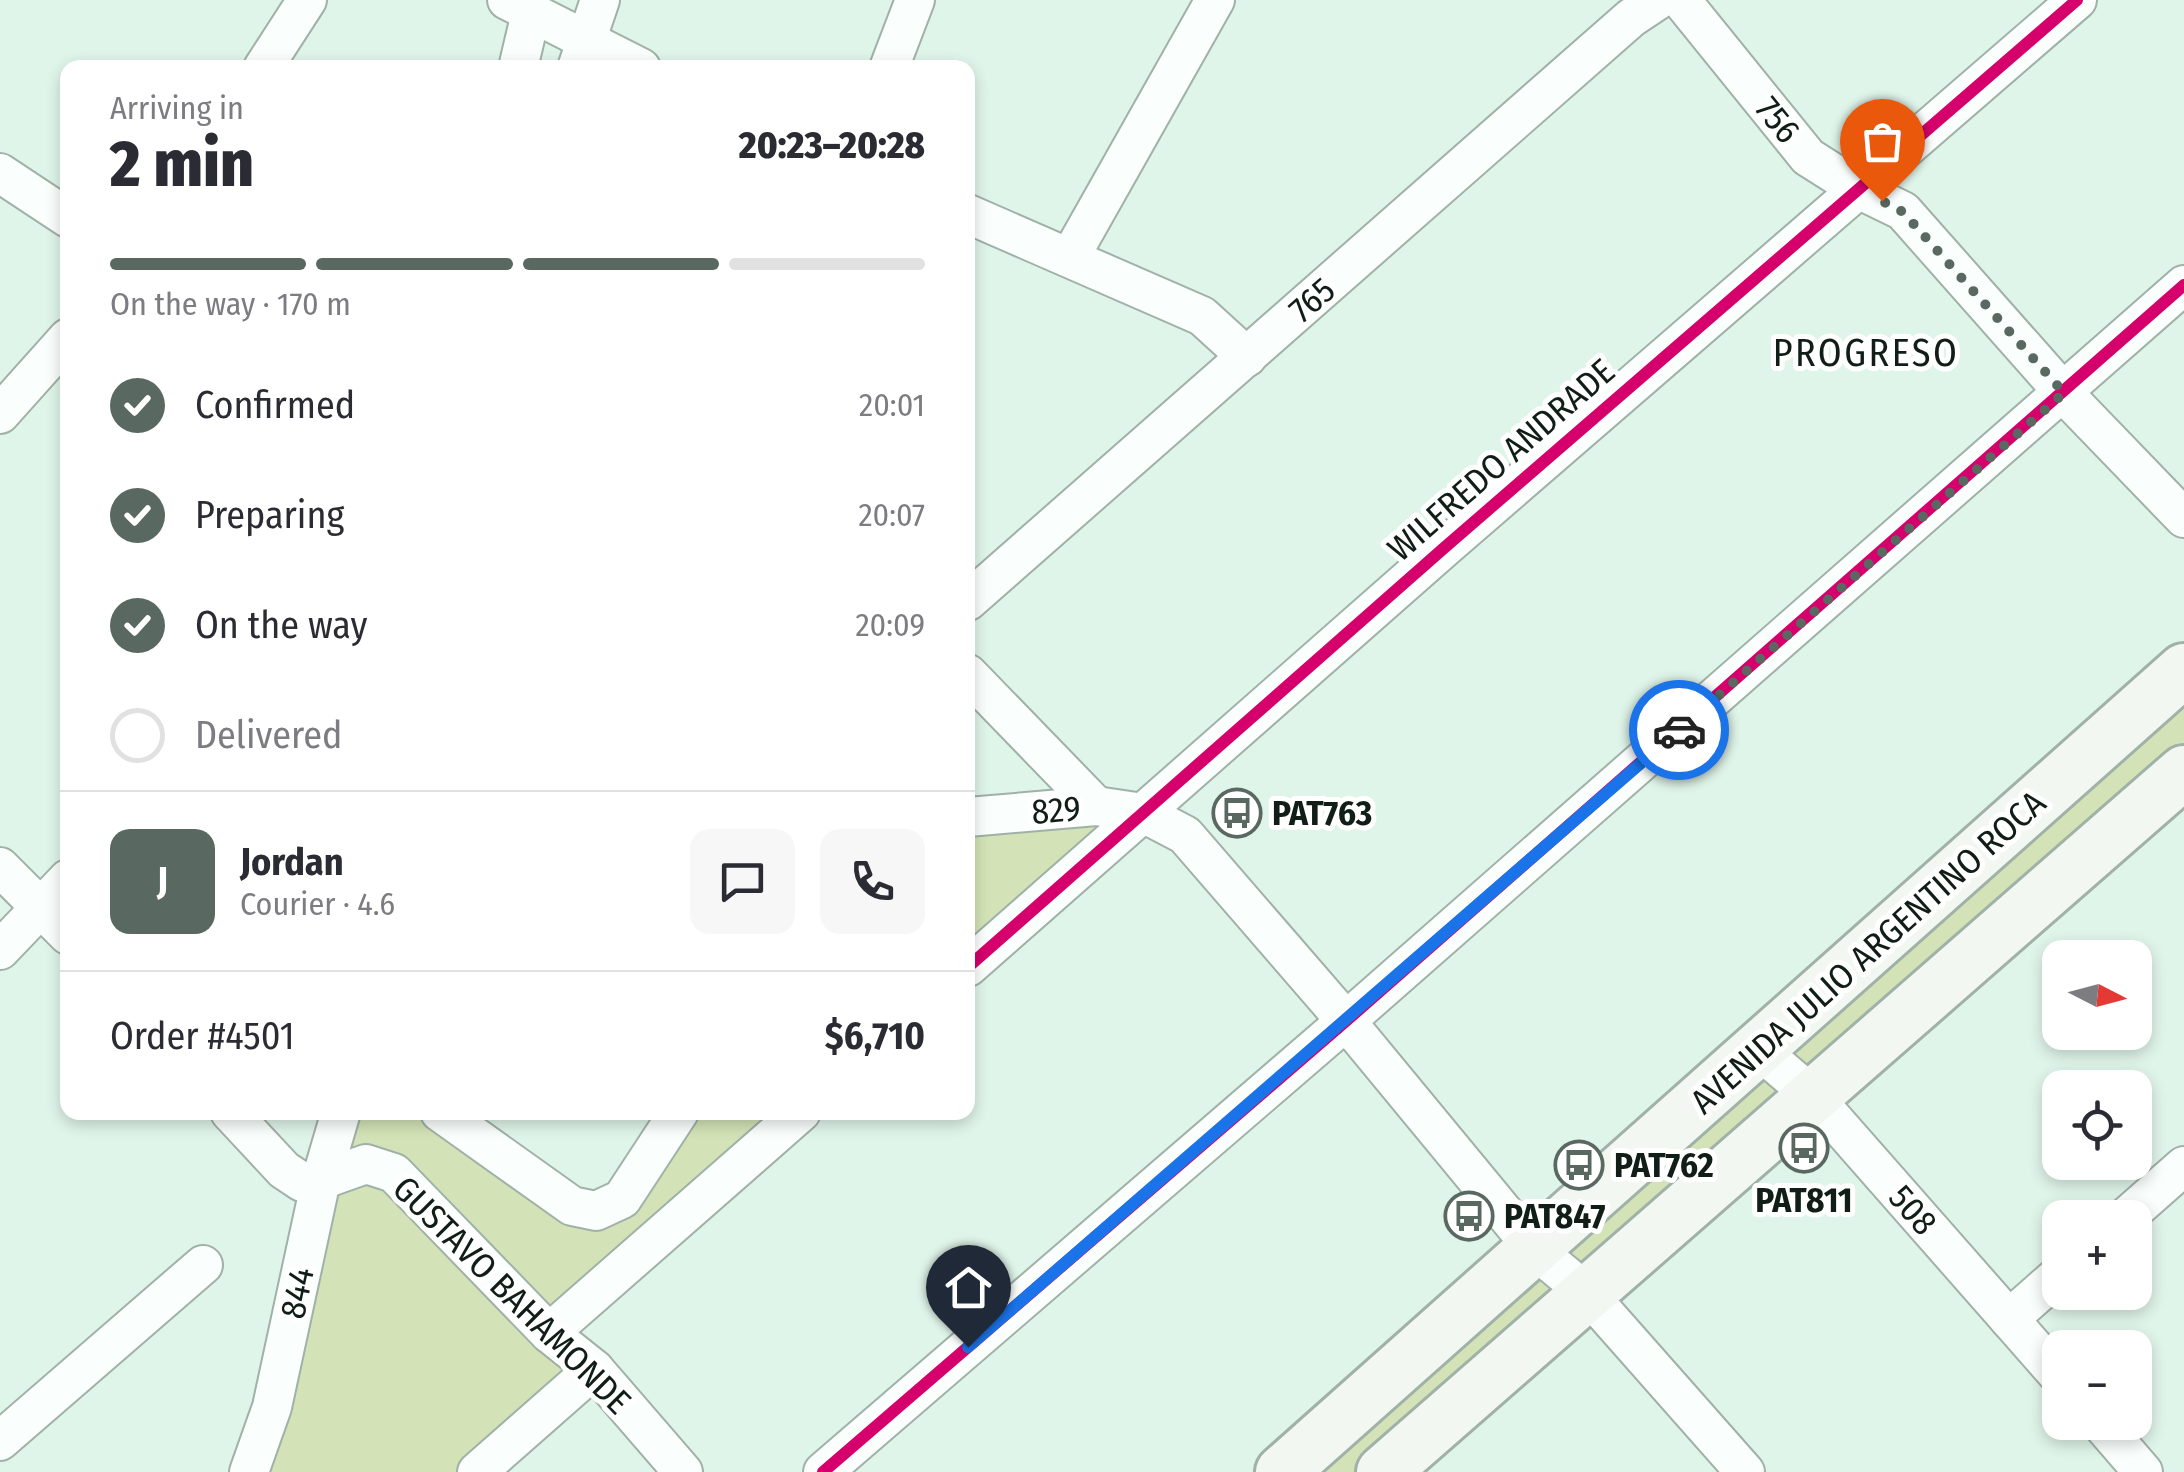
<!DOCTYPE html>
<meta charset="utf-8">
<style>
:root{--surface:#fff;--page:#f7f7f7;--text:#2b2b33;--muted:#7c7c81;--line:#e1e1e2;--accent:#596961}
body{margin:0;font-family:"Fira Sans Condensed",sans-serif;background:var(--page);color:var(--text);height:100vh;display:flex;flex-direction:column;font-size:38px;white-space:nowrap}
*{box-sizing:border-box;margin:0}
p{font-size:32px;color:var(--muted)}
.icon{flex:none;width:55px;height:55px;fill:none;stroke:currentColor;stroke-width:2;stroke-linecap:round;stroke-linejoin:round}
.map{position:relative;flex:1;overflow:hidden}
.details{position:absolute;left:60px;top:60px;width:915px;height:1060px;display:flex;flex-direction:column;background:var(--surface);border-radius:20px;box-shadow:0 5px 15px #0003}
.details>*{flex:none}
.needle{width:65px;rotate:96deg}
.buttons{position:absolute;left:2042px;top:940px;display:grid;gap:20px}
.buttons a{display:grid;place-items:center;width:110px;height:110px;border-radius:20px;background:var(--surface);box-shadow:0 5px 15px #0003;font-size:50px}
.pin{position:absolute;display:grid;place-items:center;width:85px;height:85px;color:#fff;margin:-102px -42px;border-radius:50% 50% 50% 0;rotate:-45deg;box-shadow:0 0 10px #0007}
.pin .icon{rotate:45deg}
.courier{position:absolute;display:grid;place-items:center;width:100px;height:100px;margin:-50px;border:8px solid #1a73e8;border-radius:50%;background:#fff;color:#222;box-shadow:0 2px 12px #0007}
.summary em{font-style:normal;font-weight:800}
.summary div{display:flex;flex-direction:column-reverse}
.summary{display:flex;align-items:center;justify-content:space-between;height:170px;padding:0 50px}
h1{font-size:65px;font-weight:800;line-height:75px}
.bar{display:grid;grid-template-columns:repeat(4,1fr);gap:15px 10px;align-content:center;height:120px;padding:0 50px}
.bar i{height:12px;border-radius:8px;background:var(--line)}
.bar .active{background:var(--accent)}
.bar p{grid-column:span 4}
.line{display:flex;align-items:center;gap:25px;padding:0 50px;border-top:2px solid var(--line)}
.line div{flex:1}
.round{display:grid;place-items:center;flex:none;width:105px;height:105px;border-radius:20px;background:var(--page)}
ol{padding:0 50px;list-style:none}
li{display:flex;align-items:center;gap:30px;height:110px}
li p{margin-inline-start:auto}
li .icon{padding:10px;border-radius:50%;background:var(--accent);color:#fff;stroke-width:4}
li:last-child{color:var(--muted)}
li i{width:55px;height:55px;border:5px solid var(--line);border-radius:50%}
.map>svg:first-child{display:block}
.green{fill:#d3e3b7}
.lines{fill:none;stroke-linecap:round;stroke-linejoin:round}
.minor-casing{stroke:#a0b1a8;stroke-width:42}
.secondary-casing{stroke:#a0b1a8;stroke-width:58}
.minor{stroke:#fafefc;stroke-width:38}
.secondary{stroke:#f2f7f2;stroke-width:52}
.cycleway-casing{stroke:#fff;stroke-width:19}
.cycleway{stroke:#d6006c;stroke-width:12}
.done{stroke:#596961;stroke-width:10;stroke-dasharray:0 18}
.route{stroke:#1a73e8;stroke-width:12}
.labels{text-anchor:middle;dominant-baseline:central;stroke-width:10;stroke-linejoin:round;paint-order:stroke}
.street-label{font-size:35px;fill:#101e17;stroke:#fff}
.poi-label{font-size:35px;font-weight:bold;fill:#101e17;stroke:#fff;text-anchor:start}
.neighbourhood-label{font-size:38px;letter-spacing:2.5px;fill:#101e17;stroke:#fff}
</style>
<div class="map">
<svg width="2184" height="1472" viewBox="0 0 2184 1472">
<rect width="100%" height="100%" fill="#e0f5ea"/>
<g class="green">
<polygon points="2184,670 2184,772 1383,1472 1282,1472"/>
<polygon points="1143,813 968,967 968,817"/>
<polygon points="341,1113 440,1113 596,1211 679,1113 801,1113 549,1333 594,1369 477,1472 249,1472"/>
</g>
<g class="lines">
<g class="minor-casing">
<g id="minor">
<polyline points="507,0 641,68"/>
<polyline points="1681,0 1808,157 1860,190 1903,211 2072,402 2184,518"/>
<polyline points="263,68 307,0"/>
<polyline points="518,68 531,13"/>
<polyline points="577,68 600,0"/>
<polyline points="889,68 915,0"/>
<polyline points="0,173 68,218"/>
<polyline points="968,214 1202,316 1247,357"/>
<polyline points="1070,257 1215,0"/>
<polyline points="0,414 68,338"/>
<polyline points="968,601 1631,18 1658,0"/>
<polyline points="968,674 1096,806"/>
<polyline points="968,817 1096,806 1143,813 1185,835 1346,1021 1535,1250 1586,1292 1745,1472"/>
<polyline points="0,867 68,935"/>
<polyline points="0,950 68,879"/>
<polyline points="968,967 1444,548 2077,0"/>
<polyline points="1759,1050 1813,1096 2060,1377"/>
<polyline points="230,1112 284,1170 302,1182 321,1180 366,1164 394,1173 549,1333 594,1369 683,1472"/>
<polyline points="440,1112 572,1206 596,1211 622,1199 679,1112"/>
<polyline points="2125,1218 2184,1166"/>
<polyline points="2009,1319 2060,1274"/>
<polyline points="549,1333 801,1112"/>
<polyline points="2100,1422 2143,1472"/>
<polyline points="0,1441 203,1265"/>
<polyline points="249,1472 272,1407 321,1180 341,1112"/>
<polyline points="477,1472 594,1369"/>
<polyline points="823,1472 1346,1021 2184,285"/>
</g>
</g>
<g class="secondary-casing">
<g id="secondary">
<polyline points="1282,1472 2184,670"/>
<polyline points="1383,1472 2184,772"/>
</g>
</g>
<use href="#minor" class="minor"/>
<use href="#secondary" class="secondary"/>
<g class="cycleway-casing">
<g id="cycleway">
<polyline points="968,967 1444,548 2077,0"/>
<polyline points="823,1472 1346,1021 2184,285"/>
</g>
</g>
<use href="#cycleway" class="cycleway"/>
</g>
<g class="lines">
<polyline class="done" points="1679,730 2064,393 1903,212 1882,201"/>
<polyline class="route" points="968,1347 1679,730"/>
</g>
<defs>
<g id="bus-ring" transform="scale(2.5)"><circle r="9.5" fill="#fff" stroke="#596961" stroke-width="1.5"/><path d="M-5-6H5V4H4V6H2V4H-2V6H-4V4H-5ZM-3.5-4V0h7V-4ZM-3.5 1.2v1.5H-2V1.2ZM2 1.2v1.5H3.5V1.2Z" fill="#596961"/></g>
</defs>
<g fill-rule="evenodd">
<use href="#bus-ring" x="1237" y="813"/>
<use href="#bus-ring" x="1804" y="1148"/>
<use href="#bus-ring" x="1579" y="1165"/>
<use href="#bus-ring" x="1469" y="1216"/>
</g>
<g class="labels">
<g class="street-label">
<text transform="translate(1778 120) rotate(51)">756</text>
<text transform="translate(1312 300) rotate(-41)">765</text>
<text transform="translate(1501 460) rotate(-41)">WILFREDO ANDRADE</text>
<text transform="translate(1056 810) rotate(-5)">829</text>
<text transform="translate(1868 952) rotate(-42)">AVENIDA JULIO ARGENTINO ROCA</text>
<text transform="translate(1913 1210) rotate(49)">508</text>
<text transform="translate(297 1293) rotate(-78)">844</text>
<text transform="translate(512 1295) rotate(45)">GUSTAVO BAHAMONDE</text>
</g>
<g class="poi-label">
<text x="1272" y="813">PAT763</text>
<text x="1614" y="1165">PAT762</text>
<text x="1804" y="1200" text-anchor="middle">PAT811</text>
<text x="1504" y="1216">PAT847</text>
</g>
<g class="neighbourhood-label">
<text x="1866" y="353">PROGRESO</text>
</g>
</g>
</svg>
<div class="buttons">
<a><svg class="needle" viewBox="-14 -14 28 28"><path d="M0-13l5 13h-10z" fill="#e53935"/><path d="M0 13l5-13h-10z" fill="#7c7c81"/></svg></a>
<a><svg class="icon" aria-label="locate" viewBox="0 0 24 24"><circle cx="12" cy="12" r="6"/><path d="M12 2v4M12 18v4M2 12h4M18 12h4"/></svg></a>
<a>+</a>
<a>−</a>
</div>
<div class="pin" style="left:1882px;top:201px;background:#ea580c"><svg class="icon" aria-label="bag" viewBox="0 0 24 24"><path d="M5 8h14l-1 12H6zM9 8a3 3 0 0 1 6 0"/></svg></div>
<div class="pin" style="left:968px;top:1347px;background:#1f2937"><svg class="icon" aria-label="home" viewBox="0 0 24 24"><path d="M3 11l9-7 9 7M6 9v11h12V9"/></svg></div>
<div class="courier" style="left:1679px;top:730px"><svg class="icon" aria-label="car" viewBox="0 0 24 24"><path d="M5 17H2v-5l4-1 3-4h7l3 4 3 1v5h-3M9 17h6M6 11h13"/><circle cx="7" cy="17" r="2"/><circle cx="17" cy="17" r="2"/></svg></div>
<section class="details">
<div class="summary"><div><h1>2 min</h1><p>Arriving in</p></div><em>20:23–20:28</em></div>
<div class="bar"><i class="active"></i><i class="active"></i><i class="active"></i><i></i><p>On the way · 170 m</p></div>
<ol>
<li><svg class="icon" aria-label="check" viewBox="0 0 24 24"><path d="M5 12l5 5 9-10"/></svg>Confirmed<p>20:01</p></li>
<li><svg class="icon" aria-label="check" viewBox="0 0 24 24"><path d="M5 12l5 5 9-10"/></svg>Preparing<p>20:07</p></li>
<li><svg class="icon" aria-label="check" viewBox="0 0 24 24"><path d="M5 12l5 5 9-10"/></svg>On the way<p>20:09</p></li>
<li><i></i>Delivered</li>
</ol>
<div class="line" style="height:180px"><b class="round" style="background:var(--accent);color:#fff">J</b><div><b>Jordan</b><p>Courier · 4.6</p></div><a class="round"><svg class="icon" aria-label="chat" viewBox="0 0 24 24"><path d="M4 5h16v11H9l-5 4z"/></svg></a><a class="round"><svg class="icon" aria-label="phone" viewBox="0 0 24 24"><path d="M5 4h4l2 5-3 2q2 4 5 5l2-3 5 2v4C11 20 4 13 5 4z"/></svg></a></div>
<div class="line" style="height:130px"><div>Order #4501</div><b>$6,710</b></div>
</section>
</div>
